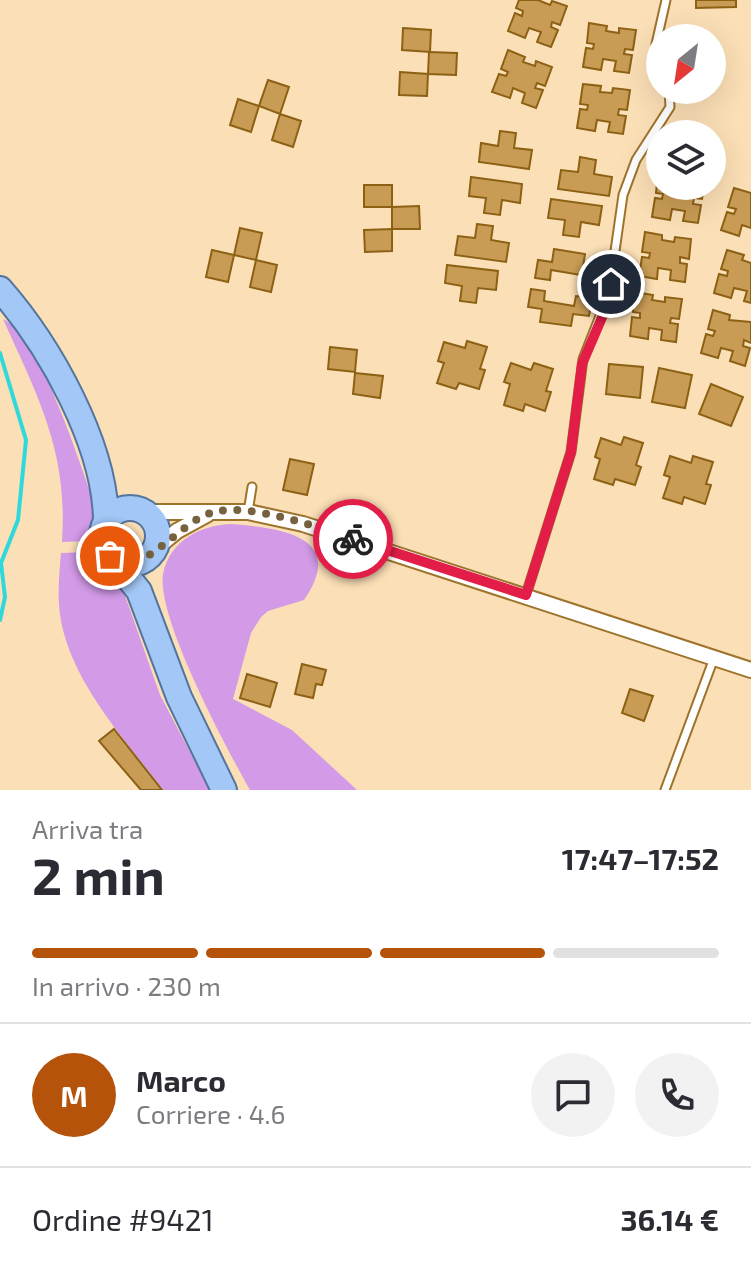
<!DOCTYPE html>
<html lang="it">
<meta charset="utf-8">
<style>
:root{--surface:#fff;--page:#f2f2f3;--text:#2b2b33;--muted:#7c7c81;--line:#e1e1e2;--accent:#b45309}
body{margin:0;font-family:"Exo 2",sans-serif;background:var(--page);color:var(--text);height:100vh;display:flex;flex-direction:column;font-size:30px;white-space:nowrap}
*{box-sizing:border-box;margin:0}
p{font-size:26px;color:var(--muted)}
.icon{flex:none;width:44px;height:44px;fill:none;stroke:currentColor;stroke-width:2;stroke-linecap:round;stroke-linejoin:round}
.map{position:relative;height:790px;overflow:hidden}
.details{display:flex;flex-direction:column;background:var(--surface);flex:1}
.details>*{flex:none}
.needle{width:52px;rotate:210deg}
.buttons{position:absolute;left:646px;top:24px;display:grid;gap:16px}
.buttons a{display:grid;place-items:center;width:80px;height:80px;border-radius:50%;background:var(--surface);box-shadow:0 8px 32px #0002;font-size:40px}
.pin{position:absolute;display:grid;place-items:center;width:68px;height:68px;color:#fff;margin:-34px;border:4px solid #fff;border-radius:50%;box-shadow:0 2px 8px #0007}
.courier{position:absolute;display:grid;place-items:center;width:80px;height:80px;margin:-40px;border:6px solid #e11d48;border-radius:50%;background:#fff;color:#222;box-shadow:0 2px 10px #0007}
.head em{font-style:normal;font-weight:700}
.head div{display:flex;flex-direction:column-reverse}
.head{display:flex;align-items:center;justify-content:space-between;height:136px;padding:0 32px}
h1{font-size:52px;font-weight:700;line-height:60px}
.bar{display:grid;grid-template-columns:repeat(4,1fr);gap:12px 8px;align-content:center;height:96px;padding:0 32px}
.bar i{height:10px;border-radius:6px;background:var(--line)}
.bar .selected{background:var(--accent)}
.bar p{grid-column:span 4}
.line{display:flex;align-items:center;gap:20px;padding:0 32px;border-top:2px solid var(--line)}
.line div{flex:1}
.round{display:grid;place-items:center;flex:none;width:84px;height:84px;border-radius:42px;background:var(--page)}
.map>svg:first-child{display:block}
.green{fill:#d29ae7}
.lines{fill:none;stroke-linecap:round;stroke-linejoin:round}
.stream{stroke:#31d8db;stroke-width:4}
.building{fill:#c99c56;stroke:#8c6114;stroke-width:2}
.service-casing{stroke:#9e732b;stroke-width:11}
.minor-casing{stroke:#9e732b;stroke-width:18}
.primary-casing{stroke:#53749c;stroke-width:28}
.service{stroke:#fff;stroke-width:7}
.minor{stroke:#fff;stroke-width:14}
.primary{stroke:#a3c7f6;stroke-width:24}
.done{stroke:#776240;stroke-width:8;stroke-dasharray:0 14.4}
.route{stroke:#e11d48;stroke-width:10}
</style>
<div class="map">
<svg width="751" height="790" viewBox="0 0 751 790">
<rect width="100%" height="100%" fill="#fbdfb6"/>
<g class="green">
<path d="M3,319C43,339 85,479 101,524L89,541L62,542C68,452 39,399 3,319Z"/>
<path d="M232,524C280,528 348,536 304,600L268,611L261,617L251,633L233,699L292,730L357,790H250C227,749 156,617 163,574C170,540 201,525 232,524Z"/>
<path d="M90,552L100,576L122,587L160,695L210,790H163C126,741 73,684 61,621C57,599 59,576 61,553Z"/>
</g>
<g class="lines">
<polyline class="stream" points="0,353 26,440 18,520 1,563 5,597 0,620"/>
</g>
<g class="building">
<polygon points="519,0 538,0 550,5 552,1 567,6 560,25 552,22 551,27 558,30 551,47 537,42 541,32 529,28 525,38 508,31 515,13 522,16 523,11 516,8"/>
<polygon points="696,0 736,0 736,7 696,8"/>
<polygon points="589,23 607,26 606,31 619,33 619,28 636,30 633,50 625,49 624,54 632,55 629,73 614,71 616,61 603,59 601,70 583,67 586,48 593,49 594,44 587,43"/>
<polygon points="403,28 431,30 430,52 402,50"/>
<polygon points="508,50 525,57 523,62 535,66 536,61 552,67 545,86 537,83 535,88 543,90 536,108 522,103 525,93 513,88 510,98 492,92 499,74 506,76 508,72 501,69"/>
<polygon points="429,52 457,53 456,75 428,74"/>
<polygon points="400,72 428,74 427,96 399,95"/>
<polygon points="268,80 289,87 280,114 259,106"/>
<polygon points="583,84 601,86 600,92 612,93 613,88 630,90 627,110 619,109 618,115 626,116 623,134 608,132 610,122 597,120 595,131 577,128 580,109 587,110 588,105 580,104"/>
<polygon points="238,99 259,106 251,132 230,125"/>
<polygon points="280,114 301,121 293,147 272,140"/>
<polygon points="500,131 516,133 514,148 532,150 529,169 479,162 481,143 498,146"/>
<polygon points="580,157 596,160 594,174 612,177 609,196 558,189 561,170 578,172"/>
<polygon points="658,173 660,186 704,186 702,199 694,198 693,204 701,205 698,223 683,221 685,211 672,209 670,220 652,217 655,198 662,199 663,194 656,193"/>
<polygon points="471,177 522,184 520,203 502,200 500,215 484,213 486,198 469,196"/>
<rect x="364" y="185" width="28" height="22"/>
<polygon points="734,188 751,193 751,228 742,225 739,236 721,230 727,212 734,214 736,209 728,207"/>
<polygon points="551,199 602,206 599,225 581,222 579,237 563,235 565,220 548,218"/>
<polygon points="419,206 420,229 392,229 392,207"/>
<polygon points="477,224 493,226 491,240 509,243 506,262 455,255 458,236 475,238"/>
<polygon points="240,228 262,233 256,260 234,255"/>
<polygon points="392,229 392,251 365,252 364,230"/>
<polygon points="645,232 662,235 662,240 674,242 675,237 691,239 689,259 680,257 680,263 687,264 685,282 670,280 671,270 658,268 657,279 639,276 642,257 649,258 650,253 642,252"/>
<polygon points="554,249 585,254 583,267 599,269 597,287 580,285 581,275 551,270 550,280 535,278 538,260 552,262"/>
<polygon points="212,250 234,255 228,282 206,277"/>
<polygon points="727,250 744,255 742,260 751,263 751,303 744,301 747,291 734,288 731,298 714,293 719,274 727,276 728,271 721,269"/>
<polygon points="256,260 277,265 271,292 250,287"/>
<polygon points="447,265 498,271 496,290 478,288 476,303 460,301 462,286 445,283"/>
<polygon points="531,289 545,291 544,301 574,306 576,296 592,298 589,316 573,314 571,326 540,322 542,309 528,307"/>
<polygon points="635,292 653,295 652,300 665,302 665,297 682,299 679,319 671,318 670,323 678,324 676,342 661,340 662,330 649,328 648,339 630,336 632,317 640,318 640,313 633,312"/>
<polygon points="713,310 730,315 729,320 751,322 751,343 744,340 743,346 750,348 745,366 730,361 733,351 721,348 718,358 701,353 706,334 713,336 715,331 708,329"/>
<polygon points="467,341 487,347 480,369 485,370 479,389 459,383 456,389 437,383 444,363 438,361 444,342 465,348"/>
<polygon points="330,347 357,350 355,372 328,369"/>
<polygon points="511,363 531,370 534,363 553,369 546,391 551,392 545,411 525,404 523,411 504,405 510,384 504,382"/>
<polygon points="609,364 643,367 640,398 606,394"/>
<polygon points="659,368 692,375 685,408 652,402"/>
<polygon points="355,373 383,376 380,398 353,394"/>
<polygon points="711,384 743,397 731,426 699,414"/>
<polygon points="624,437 643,443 636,465 641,467 635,485 615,479 613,485 594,479 600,459 595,457 601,438 621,445"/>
<polygon points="670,456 691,463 693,456 713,462 706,484 711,485 705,504 684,497 682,504 663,498 670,477 664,475"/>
<polygon points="290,459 314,464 307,495 283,490"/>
<polygon points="302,664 326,670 322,685 316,684 313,698 295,694"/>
<polygon points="247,674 277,683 270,707 240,698"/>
<polygon points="630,689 653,696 644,721 622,713"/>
<polygon points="114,729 162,790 141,790 99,741"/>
</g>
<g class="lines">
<g class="service-casing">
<g id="service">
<polyline points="660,72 656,44 666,0"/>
<polyline points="248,512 252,487"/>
<polyline points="526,595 571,452 583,359 609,293 623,195 636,160 670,107 669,90"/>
<polyline points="665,790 714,658"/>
</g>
</g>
<g class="minor-casing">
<g id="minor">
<polyline points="144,512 248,512 303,524 751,670"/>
<polyline points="154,550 177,531 208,514"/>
</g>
</g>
<g class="primary-casing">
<g id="primary">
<path d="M0,289C50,346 105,444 106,520"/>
<circle cx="130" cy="536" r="28"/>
<polyline points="114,560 139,591 179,697 224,790"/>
</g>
</g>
<use href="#service" class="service"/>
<use href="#minor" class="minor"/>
<use href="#primary" class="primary"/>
</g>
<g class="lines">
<path class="done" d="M110,556C143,582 177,521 214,512C251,503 317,527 353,539"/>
<polyline class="route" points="353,539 526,595 571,452 582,364 603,315 611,284"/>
</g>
</svg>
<div class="buttons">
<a><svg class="needle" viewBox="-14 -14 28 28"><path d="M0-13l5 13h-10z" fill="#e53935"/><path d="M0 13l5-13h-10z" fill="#7c7c81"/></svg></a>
<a><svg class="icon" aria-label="layers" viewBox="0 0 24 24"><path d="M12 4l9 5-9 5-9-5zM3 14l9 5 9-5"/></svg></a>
</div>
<div class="pin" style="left:110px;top:556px;background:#ea580c"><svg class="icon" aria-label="bag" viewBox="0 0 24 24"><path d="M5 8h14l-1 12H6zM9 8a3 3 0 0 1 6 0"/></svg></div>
<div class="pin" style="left:611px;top:284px;background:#1f2937"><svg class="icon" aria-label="home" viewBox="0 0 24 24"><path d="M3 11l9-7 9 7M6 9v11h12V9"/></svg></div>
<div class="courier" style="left:353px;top:539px"><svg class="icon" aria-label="bike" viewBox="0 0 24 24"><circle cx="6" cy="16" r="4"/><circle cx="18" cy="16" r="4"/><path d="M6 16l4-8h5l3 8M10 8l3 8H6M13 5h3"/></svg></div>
</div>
<section class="details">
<div class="head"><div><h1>2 min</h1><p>Arriva tra</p></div><em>17:47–17:52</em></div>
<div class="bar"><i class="selected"></i><i class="selected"></i><i class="selected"></i><i></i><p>In arrivo · 230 m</p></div>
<div class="line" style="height:144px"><b class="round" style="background:var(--accent);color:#fff">M</b><div><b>Marco</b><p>Corriere · 4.6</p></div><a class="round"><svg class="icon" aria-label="chat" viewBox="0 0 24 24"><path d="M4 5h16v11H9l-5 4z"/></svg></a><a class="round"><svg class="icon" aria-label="phone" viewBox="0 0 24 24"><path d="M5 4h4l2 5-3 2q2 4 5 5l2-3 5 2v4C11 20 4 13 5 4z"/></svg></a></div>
<div class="line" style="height:104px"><div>Ordine #9421</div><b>36.14 €</b></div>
</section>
